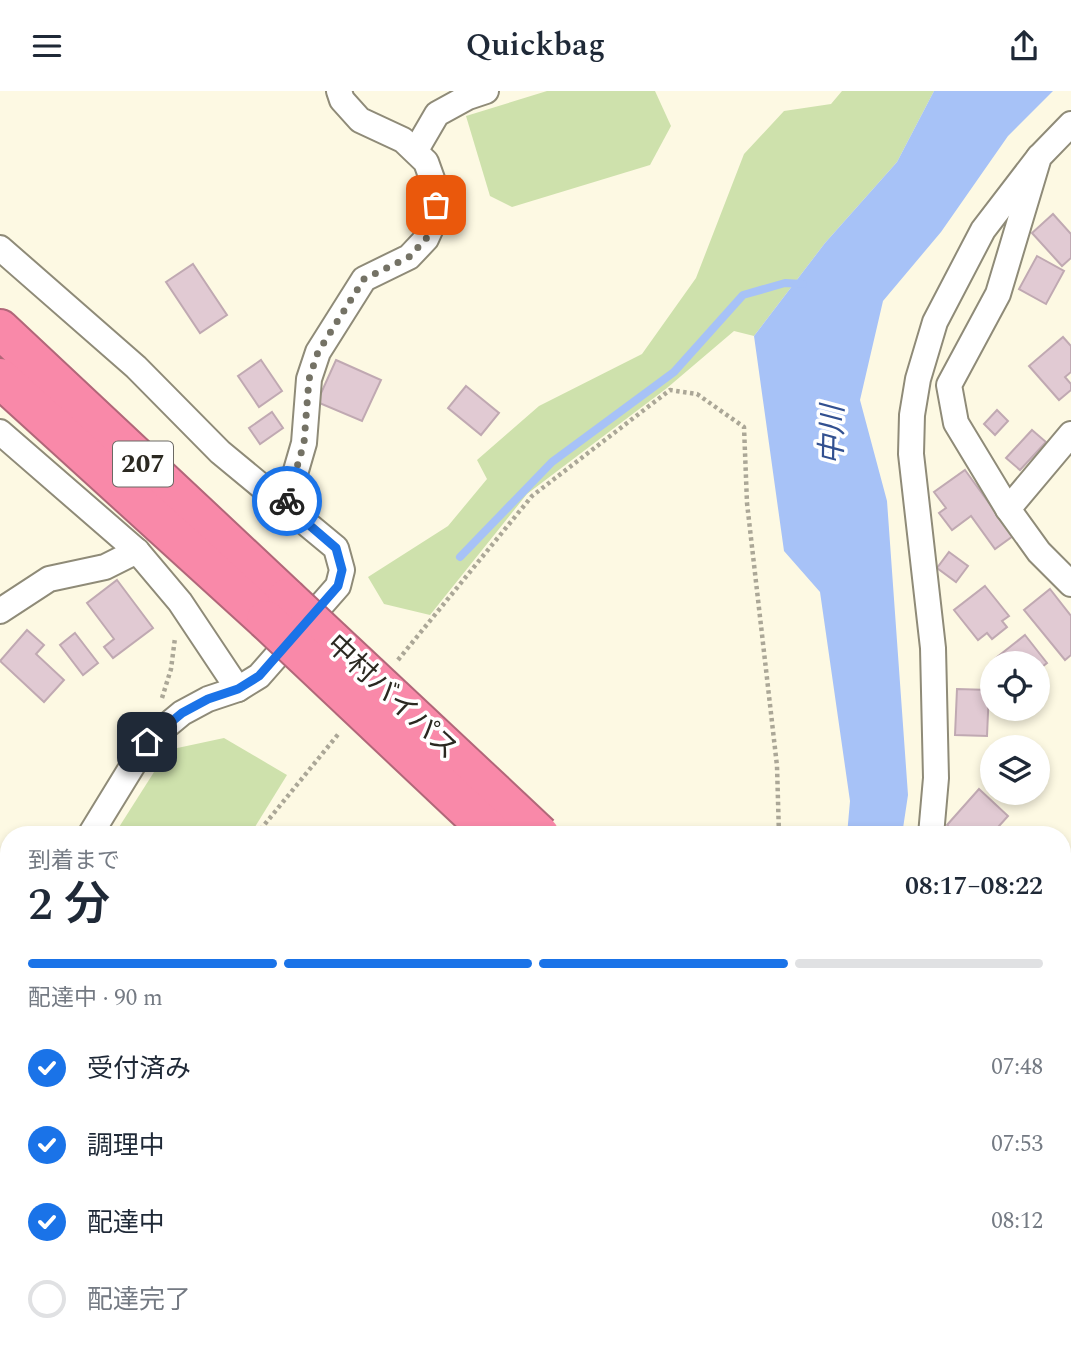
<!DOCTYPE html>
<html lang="ja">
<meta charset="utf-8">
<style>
:root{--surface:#fff;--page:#f6f6f7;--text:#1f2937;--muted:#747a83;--line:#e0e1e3;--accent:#1a73e8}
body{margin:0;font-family:Spectral,"Noto Sans JP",serif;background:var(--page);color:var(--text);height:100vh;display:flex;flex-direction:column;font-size:26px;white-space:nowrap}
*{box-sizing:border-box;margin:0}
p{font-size:23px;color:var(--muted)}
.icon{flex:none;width:38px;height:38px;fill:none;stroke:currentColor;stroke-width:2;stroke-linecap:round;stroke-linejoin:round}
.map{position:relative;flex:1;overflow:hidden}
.drawer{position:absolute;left:0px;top:735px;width:1071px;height:525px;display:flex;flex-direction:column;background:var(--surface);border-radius:28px 28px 0 0;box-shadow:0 4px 10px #0003}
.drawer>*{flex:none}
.tools{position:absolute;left:980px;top:560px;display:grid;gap:14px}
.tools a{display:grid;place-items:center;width:70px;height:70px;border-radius:50%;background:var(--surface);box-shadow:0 4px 10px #0003;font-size:35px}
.pin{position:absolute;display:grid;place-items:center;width:60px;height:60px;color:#fff;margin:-30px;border-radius:14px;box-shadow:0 4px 10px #0006}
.courier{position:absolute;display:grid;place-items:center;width:70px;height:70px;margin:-35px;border:5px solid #1a73e8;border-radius:50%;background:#fff;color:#222;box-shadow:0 2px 9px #0007}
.head em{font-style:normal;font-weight:600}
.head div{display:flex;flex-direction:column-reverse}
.head{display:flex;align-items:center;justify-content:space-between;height:119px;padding:0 28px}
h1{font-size:46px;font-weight:600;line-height:52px}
.bar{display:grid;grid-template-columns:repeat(4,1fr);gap:10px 7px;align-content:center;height:84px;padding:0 28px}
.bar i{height:9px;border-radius:5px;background:var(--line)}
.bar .selected{background:var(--accent)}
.bar p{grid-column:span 4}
ol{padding:0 28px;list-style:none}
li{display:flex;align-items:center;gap:21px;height:77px}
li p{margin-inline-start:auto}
li .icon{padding:7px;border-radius:50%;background:var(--accent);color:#fff;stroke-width:4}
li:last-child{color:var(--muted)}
li i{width:38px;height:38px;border:4px solid var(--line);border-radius:50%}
header{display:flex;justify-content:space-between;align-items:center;height:91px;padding:0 28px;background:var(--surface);font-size:32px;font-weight:600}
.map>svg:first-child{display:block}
.green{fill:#cee1ac}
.water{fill:#a7c2f7}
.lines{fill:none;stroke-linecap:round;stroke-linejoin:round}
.stream{stroke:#a7c2f7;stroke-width:8}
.building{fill:#e1cad3;stroke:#c0a9b2;stroke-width:2}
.street-casing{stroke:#8f8b78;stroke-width:28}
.highway-casing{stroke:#b16779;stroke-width:42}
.path{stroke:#aba797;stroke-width:4.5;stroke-dasharray:3.5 3.5;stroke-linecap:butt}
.street{stroke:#fff;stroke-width:24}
.highway{stroke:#f989a9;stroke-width:38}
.highway-bridge-casing{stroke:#b16779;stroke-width:42;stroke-linecap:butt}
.highway-bridge{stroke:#f989a9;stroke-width:38}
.done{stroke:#747265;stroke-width:7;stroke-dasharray:0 12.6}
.route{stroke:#1a73e8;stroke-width:9}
.labels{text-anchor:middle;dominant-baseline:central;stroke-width:7;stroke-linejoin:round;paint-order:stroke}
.shield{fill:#fff;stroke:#6b6964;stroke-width:2}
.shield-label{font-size:26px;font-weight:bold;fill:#2b2921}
.street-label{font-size:28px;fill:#2b2921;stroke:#fff}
.water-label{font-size:30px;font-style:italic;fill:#325090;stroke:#fff}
</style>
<header><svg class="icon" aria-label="menu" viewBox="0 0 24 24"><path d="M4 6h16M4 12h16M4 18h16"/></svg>Quickbag<svg class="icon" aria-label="share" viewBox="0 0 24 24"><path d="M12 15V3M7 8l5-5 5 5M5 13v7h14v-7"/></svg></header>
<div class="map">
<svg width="1071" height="1260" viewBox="0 0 1071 1260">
<rect width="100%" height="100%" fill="#fdf9e3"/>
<g class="green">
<polygon points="547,0 655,0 671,35 650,74 512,116 490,105 466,25"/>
<polygon points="842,0 934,0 897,71 825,152 754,245 734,240 667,297 527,403 430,524 384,513 368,486 448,435 487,388 477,369 539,315 642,263 696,187 744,63 784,20 831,13"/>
<polygon points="224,647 287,684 250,744 114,744 168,659"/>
<polygon points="0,776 9,777 9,1011 0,1022"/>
</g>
<g class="water">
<polygon points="934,0 1053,0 1008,45 941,141 883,210 860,309 887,410 908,704 902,744 847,744 850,710 820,501 784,460 754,245 825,152 897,71"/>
<polygon points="693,1251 779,1251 774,1260 686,1260"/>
</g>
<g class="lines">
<polyline class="stream" points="460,466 552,371 674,281 743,204 785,192 803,193"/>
</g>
<g class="building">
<polygon points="1053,123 1071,143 1071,167 1062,175 1032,142"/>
<polygon points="1037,165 1064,180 1046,213 1019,198"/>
<polygon points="193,173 227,224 200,242 166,191"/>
<polygon points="1063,246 1071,255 1071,281 1065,286 1071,293 1071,299 1059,309 1029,275"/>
<polygon points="261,269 282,300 259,316 238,285"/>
<polygon points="336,269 381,289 362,330 317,311"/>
<polygon points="466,295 499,322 481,344 448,317"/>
<polygon points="997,319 1008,330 995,344 984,333"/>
<polygon points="272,321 283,337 260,353 249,337"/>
<polygon points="1032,339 1046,351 1020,379 1006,367"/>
<polygon points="965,379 1013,445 995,458 971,425 952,439 939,422 946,417 934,401"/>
<polygon points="949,461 968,475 956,491 937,477"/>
<polygon points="117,489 153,537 113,567 104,556 114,548 87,512"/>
<polygon points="985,495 1009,525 1002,530 1007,536 992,548 987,542 978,549 954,519"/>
<polygon points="1050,498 1071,525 1071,564 1065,569 1024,519"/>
<polygon points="27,539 44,554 36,563 64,589 44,611 0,570"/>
<polygon points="75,542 98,572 83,584 60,554"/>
<polygon points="1025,544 1047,572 1038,579 1038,572 1000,572 996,567"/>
<polygon points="957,598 989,599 987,645 955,644"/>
<polygon points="979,698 1008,725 991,744 958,744 947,734"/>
<polygon points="1065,771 1071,777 1071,817 1068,820 1062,815 1062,773"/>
<polygon points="1071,839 1071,862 1062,854 1062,849"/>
<polygon points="1069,883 1071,885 1071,908 1062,900 1062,890"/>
<polygon points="1062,921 1071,929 1071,956 1067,952 1062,957"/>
<polygon points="1062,985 1070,995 1062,1001"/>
<polygon points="0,1081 9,1087 9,1121 0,1115"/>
<polygon points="839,1251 891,1251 894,1258 891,1260 844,1260"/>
</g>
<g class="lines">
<g class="street-casing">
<g id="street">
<polyline points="1071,33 1039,66 998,203 949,294 956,332 1008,418 1039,461 1071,493"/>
<polyline points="416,59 437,23 468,6 486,0"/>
<polyline points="0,157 136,276 220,361 336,457 342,479 338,495 259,585 238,598 208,608 182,622 147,651 90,744"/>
<polyline points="0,341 137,460 180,511 238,598"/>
<polyline points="286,414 304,352 309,288 318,261 364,188 409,166 426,148 435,128 436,99 426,71 403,49 360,29 342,9 339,0"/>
<polyline points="1008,418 1071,343"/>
<polyline points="0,520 49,488 105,476 137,460"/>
<polyline points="931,744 936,687 933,557 911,363 912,324 918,288 935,231 983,139 1039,66"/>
<polyline points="0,910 9,891"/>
<polyline points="1062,1020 1071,1012"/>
<polyline points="1062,1131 1071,1141"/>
<polyline points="0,1158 9,1165"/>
<polyline points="117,1251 128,1260"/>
<polyline points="953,1251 963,1260"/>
<polyline points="803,1260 807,1251"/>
</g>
</g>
<g class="highway-casing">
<g id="highway">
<polyline points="0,238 287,507"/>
<polyline points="0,287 266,529"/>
<polyline points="1062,1234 1071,1242"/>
<polyline points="1032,1251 1041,1260"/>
</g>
</g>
<g class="path">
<polyline points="398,569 532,405 670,299 697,303 744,336 747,412 777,675 779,744"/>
<polyline points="162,607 171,578 175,547"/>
<polyline points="256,744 340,641"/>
<polyline points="0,810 9,806"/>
<polyline points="630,1260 639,1251"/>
</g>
<use href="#street" class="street"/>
<use href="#highway" class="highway"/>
<g class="highway-bridge-casing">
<g id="highway-bridge">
<polyline points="287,507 540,744"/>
<polyline points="266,529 494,744"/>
</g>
</g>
<use href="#highway-bridge" class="highway-bridge"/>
</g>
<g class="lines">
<polyline class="done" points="287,410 304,352 309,288 318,261 364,188 409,166 426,148 435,128 436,114"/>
<polyline class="route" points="147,651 182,622 208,608 238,598 259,585 338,495 342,479 336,457 286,414 287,410"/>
</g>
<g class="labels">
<rect class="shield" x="113" y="350.5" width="60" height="45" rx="5"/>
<g class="shield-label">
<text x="143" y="373">207</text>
</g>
<g class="street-label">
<text transform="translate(392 606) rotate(43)">中村バイパス</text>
</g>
<g class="water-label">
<text transform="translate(833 344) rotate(-89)">中川</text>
</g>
</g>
</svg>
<div class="tools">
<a><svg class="icon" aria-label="locate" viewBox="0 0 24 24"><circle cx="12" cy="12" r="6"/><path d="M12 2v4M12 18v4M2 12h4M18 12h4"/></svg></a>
<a><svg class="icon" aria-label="layers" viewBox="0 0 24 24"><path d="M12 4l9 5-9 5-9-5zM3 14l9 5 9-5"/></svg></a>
</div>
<div class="pin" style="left:436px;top:114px;background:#ea580c"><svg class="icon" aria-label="bag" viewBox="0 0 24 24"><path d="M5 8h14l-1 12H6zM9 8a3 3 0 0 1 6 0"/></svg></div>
<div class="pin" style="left:147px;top:651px;background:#1f2937"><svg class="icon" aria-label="home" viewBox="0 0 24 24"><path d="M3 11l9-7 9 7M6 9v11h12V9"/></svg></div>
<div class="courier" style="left:287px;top:410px"><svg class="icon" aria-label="bike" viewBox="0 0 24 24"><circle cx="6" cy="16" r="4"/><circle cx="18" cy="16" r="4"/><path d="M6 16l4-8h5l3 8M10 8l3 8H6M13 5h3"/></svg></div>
<section class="drawer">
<div class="head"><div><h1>2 分</h1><p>到着まで</p></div><em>08:17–08:22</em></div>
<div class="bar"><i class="selected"></i><i class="selected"></i><i class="selected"></i><i></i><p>配達中 · 90 m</p></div>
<ol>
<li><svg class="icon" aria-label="check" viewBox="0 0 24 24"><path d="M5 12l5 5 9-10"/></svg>受付済み<p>07:48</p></li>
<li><svg class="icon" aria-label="check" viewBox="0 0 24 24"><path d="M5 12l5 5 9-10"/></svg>調理中<p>07:53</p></li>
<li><svg class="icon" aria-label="check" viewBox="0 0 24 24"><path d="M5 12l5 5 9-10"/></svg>配達中<p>08:12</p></li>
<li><i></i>配達完了</li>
</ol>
</section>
</div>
